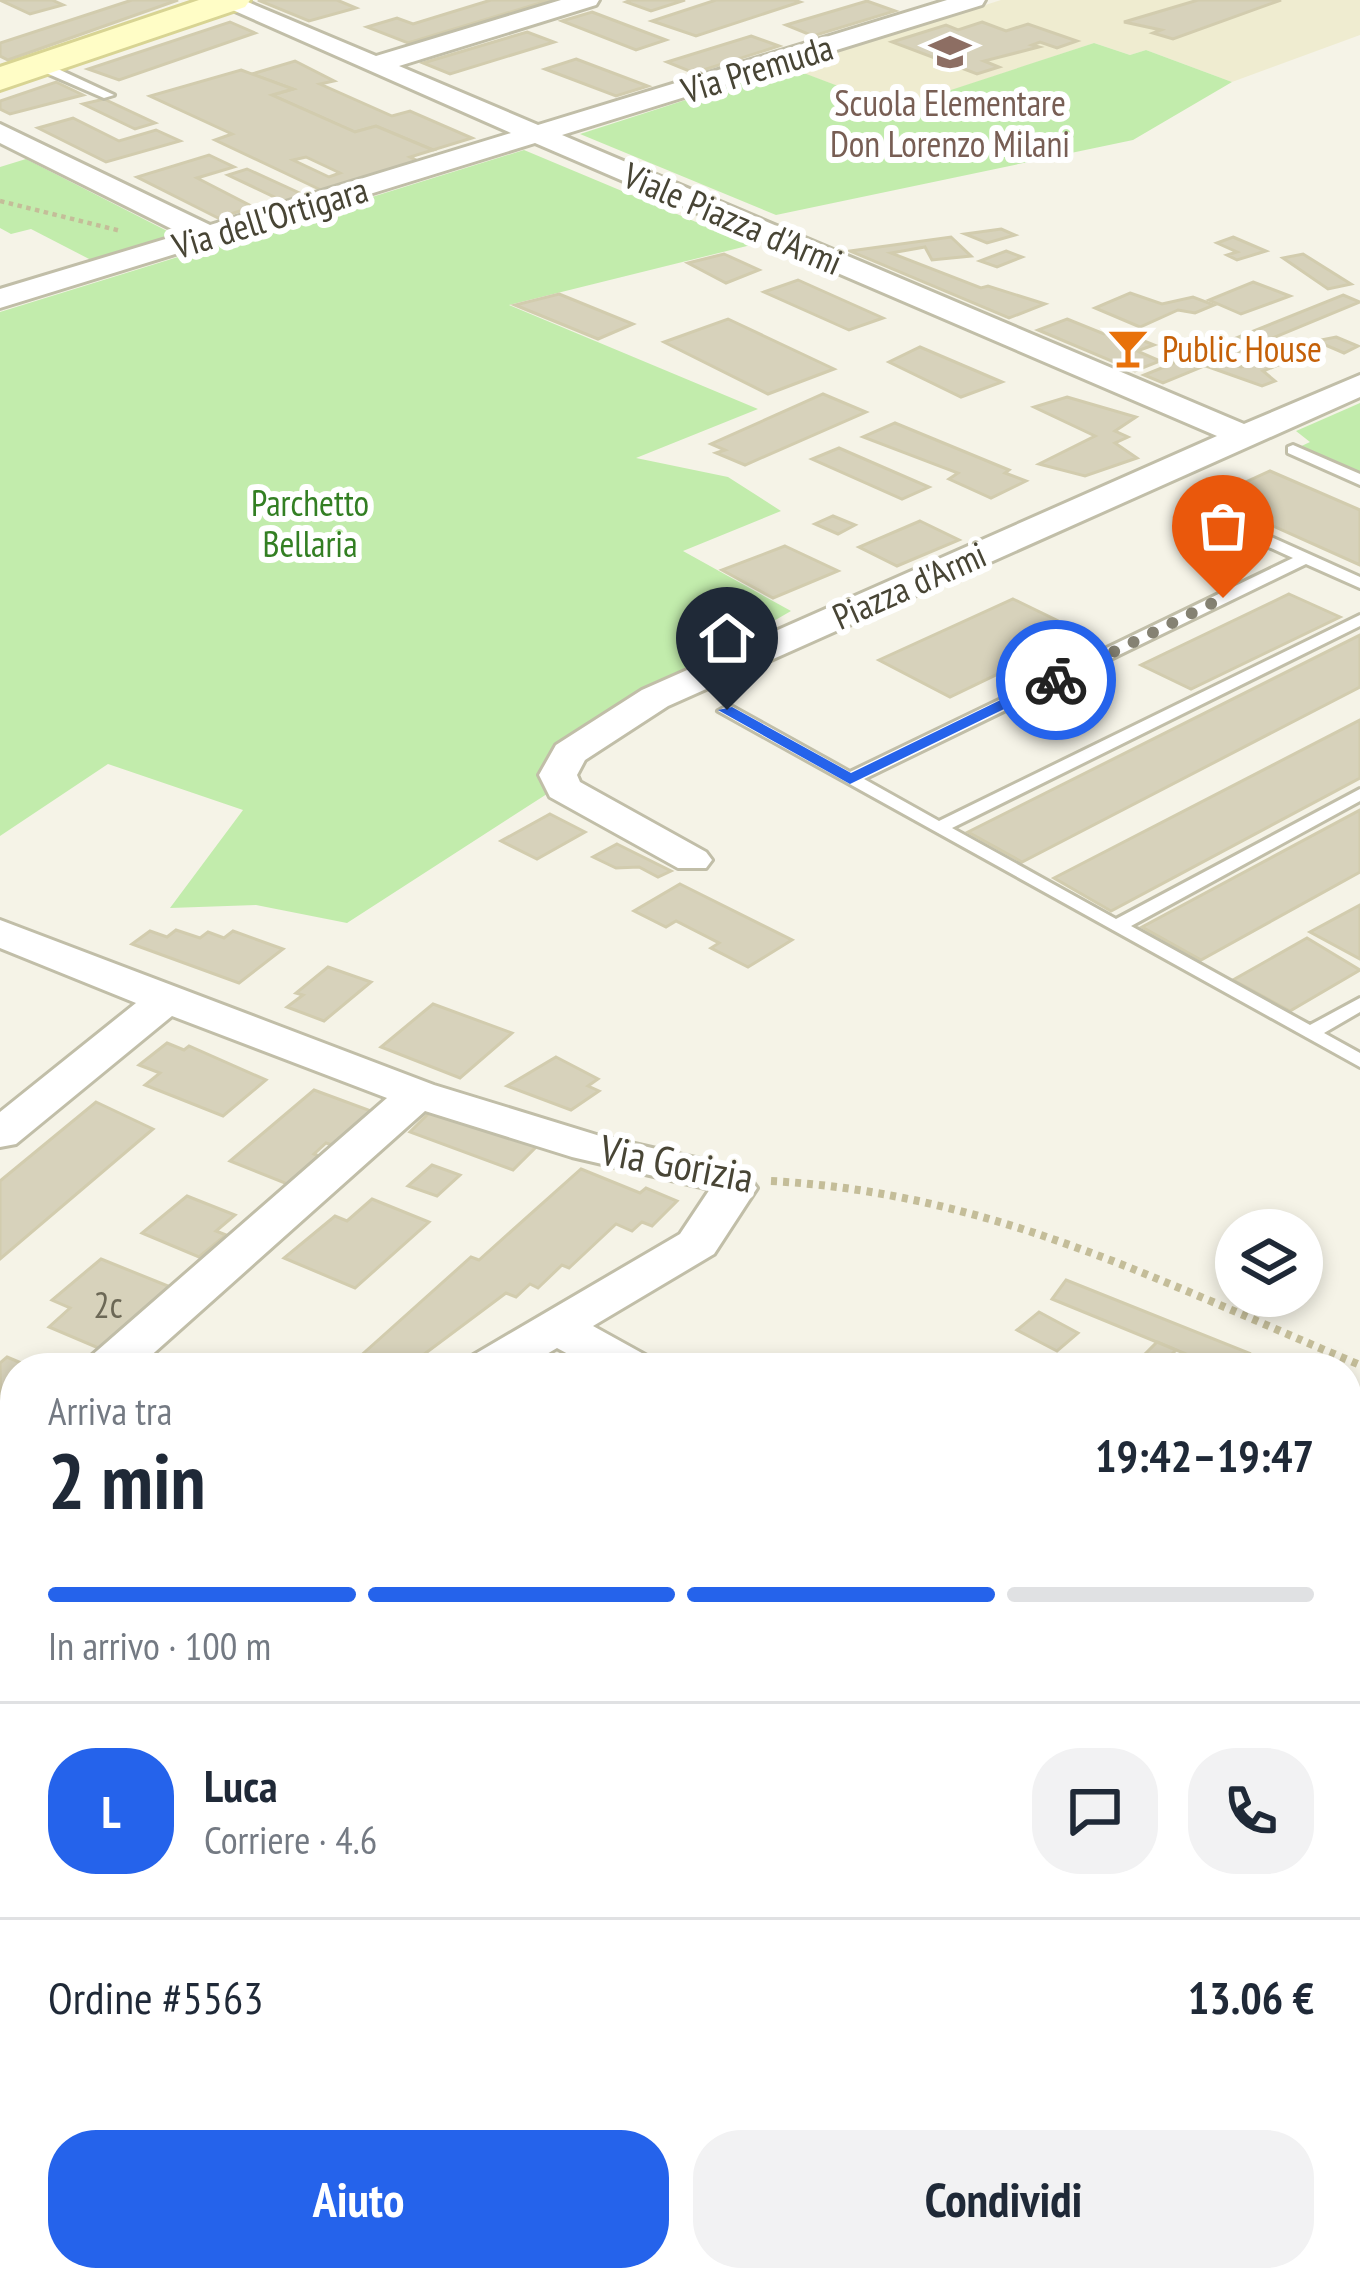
<!DOCTYPE html>
<html lang="it">
<meta charset="utf-8">
<style>
:root{--surface:#fff;--page:#f2f2f3;--text:#1f2937;--muted:#747a83;--line:#e0e1e3;--accent:#2563eb}
body{margin:0;font-family:"PT Sans Narrow",sans-serif;background:var(--page);color:var(--text);height:100vh;display:flex;flex-direction:column;font-size:45px;white-space:nowrap}
*{box-sizing:border-box;margin:0}
p{font-size:39px;color:var(--muted)}
.icon{flex:none;width:66px;height:66px;fill:none;stroke:currentColor;stroke-width:2;stroke-linecap:round;stroke-linejoin:round}
.map{position:relative;flex:1;overflow:hidden}
.details{position:absolute;left:0px;top:1353px;width:1362px;height:939px;display:flex;flex-direction:column;background:var(--surface);border-radius:48px 48px 0 0;box-shadow:0 6px 18px #0003}
.details>*{flex:none}
.tools{position:absolute;left:1215px;top:1209px;display:grid;gap:24px}
.tools a{display:grid;place-items:center;width:108px;height:108px;border-radius:50%;background:var(--surface);box-shadow:0 6px 18px #0003;font-size:60px}
.pin{position:absolute;display:grid;place-items:center;width:102px;height:102px;color:#fff;margin:-123px -51px;border-radius:50% 50% 50% 0;rotate:-45deg;box-shadow:0 0 12px #0007}
.pin .icon{rotate:45deg}
.courier{position:absolute;display:grid;place-items:center;width:120px;height:120px;margin:-60px;border:9px solid #2563eb;border-radius:50%;background:#fff;color:#222;box-shadow:0 3px 15px #0007}
.overview em{font-style:normal;font-weight:600}
.overview div{display:flex;flex-direction:column-reverse}
.overview{display:flex;align-items:center;justify-content:space-between;height:204px;padding:0 48px}
h1{font-size:78px;font-weight:600;line-height:90px}
.bar{display:grid;grid-template-columns:repeat(4,1fr);gap:18px 12px;align-content:center;height:144px;padding:0 48px}
.bar i{height:15px;border-radius:9px;background:var(--line)}
.bar .selected{background:var(--accent)}
.bar p{grid-column:span 4}
.line{display:flex;align-items:center;gap:30px;padding:0 48px;border-top:3px solid var(--line)}
.line div{flex:1}
.round{display:grid;place-items:center;flex:none;width:126px;height:126px;border-radius:48px;background:var(--page)}
.primary-button{display:flex;gap:24px;margin-top:auto;padding:24px 48px}
.primary-button a{flex:1;height:138px;border-radius:48px;background:var(--accent);color:#fff;font-size:48px;font-weight:600;line-height:138px;text-align:center}
.primary-button a+a{background:var(--page);color:var(--text)}
.map>svg:first-child{display:block}
.education{fill:#efecd0}
.green{fill:#c2ecac}
.parking{fill:#e5e4df}
.building{fill:#d7d2bb;stroke:#d2ccae;stroke-width:3;fill-rule:evenodd}
.lines{fill:none;stroke-linecap:round;stroke-linejoin:round}
.lane-casing{stroke:#c1bea8;stroke-width:6}
.street-casing{stroke:#c1bea8;stroke-width:6}
.secondary-casing{stroke:#d8d493;stroke-width:6}
.path-far1{stroke:#c4bd99;stroke-width:4.5;stroke-dasharray:4.5 4.5;stroke-linecap:butt}
.path{stroke:#c4bd99;stroke-width:8;stroke-dasharray:6 6;stroke-linecap:butt}
.lane{fill:#fff;fill-rule:evenodd}
.street{fill:#fff;fill-rule:evenodd}
.secondary{fill:#fffdc6;fill-rule:evenodd}
.route{fill:#2563eb}
.done{stroke:#858273;stroke-width:12;stroke-dasharray:0 21.6}
.labels{text-anchor:middle;dominant-baseline:central;stroke-width:12;stroke-linejoin:round;paint-order:stroke}
.far-street-label{font-size:36px;fill:#484535;stroke:#fff}
.far-education-label{font-size:36px;fill:#785e54;stroke:#fff}
.far-food-label{font-size:36px;fill:#c56008;stroke:#fff;text-anchor:start}
.far-park-label{font-size:36px;fill:#337f23;stroke:#fff}
.number-label{font-size:36px;fill:#6c6856}
.street-label{font-size:42px;fill:#484535;stroke:#fff}
</style>
<div class="map">
<svg width="1360" height="2290" viewBox="0 0 1360 2290">
<rect width="100%" height="100%" fill="#f5f3e7"/>
<polygon class="education" points="1001,0 1360,0 1360,35 1232,82 1146,50 1130,55 1094,43 896,109 788,67"/>
<g class="green">
<polygon points="1094,43 1130,55 1146,50 1232,82 1133,140 776,215 580,134 788,67 896,108"/>
<polygon points="524,150 751,245 509,305 758,409 636,458 728,477 781,511 683,551 791,611 555,748 543,776 550,792 347,923 256,905 170,908 243,810 108,764 0,836 0,312"/>
<polygon points="26,159 177,236 93,261 31,229 11,234 0,228 0,167"/>
<polygon points="1360,403 1360,480 1293,450 1310,442 1296,431"/>
</g>
<polygon class="parking" points="1360,1649 1360,1772 1347,1765 1347,1664"/>
<g class="building">
<polygon points="0,0 52,0 63,5 30,14"/>
<polygon points="132,0 178,0 8,60 0,56 0,43"/>
<polygon points="258,0 337,0 356,8 309,21"/>
<polygon points="491,0 550,0 408,43 367,27 397,18 413,24"/>
<polygon points="631,0 685,0 651,11 626,2"/>
<polygon points="716,0 794,0 800,2 696,36 652,21"/>
<polygon points="1198,0 1281,0 1173,39 1153,33 1161,30 1124,22"/>
<polygon points="867,1 895,11 813,36 786,25"/>
<polygon points="592,12 666,40 636,50 562,21"/>
<polygon points="230,22 255,33 119,80 88,69"/>
<polygon points="982,22 1006,31 1028,24 1077,41 1057,48 1040,42 1032,45 1039,47 984,61 999,67 977,74 892,42 946,25 958,30"/>
<polygon points="527,32 554,42 450,74 423,63"/>
<polygon points="751,36 779,46 694,73 667,62"/>
<polygon points="576,59 648,86 616,96 545,69"/>
<polygon points="295,61 334,81 320,84 392,116 410,111 472,138 433,150 376,126 355,132 272,95 293,89 252,74"/>
<path d="M241,70L293,89L272,95L355,132L376,126L433,150L410,157L420,162L323,191L215,140L232,134L150,96ZM306,157L340,173L329,177L293,160Z"/>
<polygon points="56,82 83,95 10,114 0,109 0,101"/>
<polygon points="104,99 155,123 135,129 83,104"/>
<polygon points="73,118 119,141 156,130 180,141 106,162 38,128"/>
<polygon points="209,155 234,167 197,178 253,207 218,218 137,177"/>
<polygon points="247,169 304,195 285,202 228,175"/>
<polygon points="1001,229 1015,235 987,243 965,234"/>
<polygon points="951,237 971,256 932,260 925,247 891,253 981,288 988,286 1045,304 1009,318 850,251"/>
<polygon points="1233,237 1266,251 1237,260 1227,255 1237,252 1217,243"/>
<polygon points="1006,251 1022,257 997,267 980,261"/>
<polygon points="724,254 759,270 726,283 688,263"/>
<polygon points="1303,254 1351,284 1328,289 1283,258"/>
<polygon points="798,280 883,318 849,330 764,292"/>
<polygon points="1253,282 1290,296 1241,314 1209,300"/>
<polygon points="1130,293 1162,304 1193,297 1214,305 1195,313 1178,310 1140,327 1095,308"/>
<polygon points="559,294 633,324 598,339 515,305"/>
<polygon points="1343,295 1360,302 1163,383 1144,375"/>
<polygon points="728,319 834,369 768,394 664,342"/>
<polygon points="1067,319 1104,334 1117,330 1154,345 1137,351 1160,361 1135,371 1038,330"/>
<polygon points="1336,337 1358,346 1344,353 1316,341"/>
<polygon points="1295,344 1304,349 1324,350 1305,358 1274,355"/>
<polygon points="920,347 1002,382 961,397 889,362"/>
<polygon points="1262,358 1281,364 1263,371 1275,381 1262,386 1206,366 1222,359 1241,367"/>
<polygon points="823,394 866,412 745,465 716,453 725,450 711,444"/>
<polygon points="1067,397 1136,417 1115,431 1128,437 1115,443 1137,458 1085,476 1039,464 1095,436 1034,407"/>
<polygon points="895,423 1009,470 1005,473 1026,481 991,498 949,479 958,473 863,437"/>
<polygon points="839,448 929,487 902,499 812,459"/>
<polygon points="1270,471 1360,510 1360,565 1211,498"/>
<polygon points="833,516 855,525 838,534 815,524"/>
<polygon points="920,521 959,540 897,566 859,547"/>
<polygon points="785,546 838,571 773,598 722,570"/>
<polygon points="1289,594 1340,617 1191,689 1141,665"/>
<polygon points="1013,599 1083,633 950,697 879,660"/>
<polygon points="1360,635 1360,687 1022,862 968,832"/>
<polygon points="1360,720 1360,778 1111,911 1054,878"/>
<polygon points="1360,810 1360,872 1201,960 1142,927"/>
<polygon points="550,814 585,832 537,859 501,841"/>
<polygon points="617,844 671,871 658,877 639,867 616,868 593,857"/>
<polygon points="680,884 792,940 748,967 711,948 719,943 676,921 666,927 634,911"/>
<polygon points="1360,905 1360,959 1310,932"/>
<polygon points="176,930 200,938 208,932 224,938 233,931 283,949 239,983 132,944 150,931 167,937"/>
<polygon points="1307,938 1360,970 1290,1011 1233,980"/>
<polygon points="328,967 371,982 324,1021 287,1007 303,995 296,993"/>
<polygon points="433,1004 512,1033 460,1078 381,1047"/>
<polygon points="167,1043 184,1050 189,1046 266,1080 223,1116 145,1085 160,1073 139,1065"/>
<polygon points="556,1057 598,1079 588,1086 599,1091 571,1110 507,1086"/>
<polygon points="314,1090 371,1111 332,1145 326,1143 314,1154 321,1157 290,1185 230,1161"/>
<polygon points="96,1102 153,1129 0,1259 0,1181"/>
<polygon points="434,1108 537,1146 513,1170 410,1132"/>
<polygon points="432,1165 460,1175 437,1196 408,1186"/>
<polygon points="581,1169 640,1193 646,1188 677,1201 652,1226 642,1222 632,1231 616,1224 569,1268 562,1265 538,1288 530,1284 516,1297 506,1293 415,1361 410,1359 400,1368 376,1368 357,1359 471,1257 479,1260"/>
<polygon points="187,1196 235,1215 216,1231 226,1235 199,1257 142,1233"/>
<polygon points="372,1199 429,1222 355,1288 284,1258 335,1216 347,1221"/>
<polygon points="101,1259 173,1288 103,1350 49,1327 70,1308 52,1300"/>
<polygon points="1066,1280 1249,1353 1236,1368 1220,1368 1052,1299"/>
<polygon points="1039,1312 1078,1333 1057,1351 1017,1330"/>
<polygon points="1157,1342 1176,1350 1158,1368 1131,1368"/>
<polygon points="7,1357 33,1368 15,1368 15,1408 1,1420 0,1363"/>
<polygon points="13,1503 15,1574 0,1588 0,1514"/>
<polygon points="5,1684 15,1691 15,1747 0,1758 0,1687"/>
<polygon points="1347,1993 1360,2000 1360,2036 1347,2053"/>
<polygon points="0,2148 15,2160 15,2277 153,2277 158,2281 148,2290 26,2290 0,2267"/>
<polygon points="329,2277 340,2277 356,2290 314,2290"/>
<polygon points="502,2277 533,2277 550,2290 489,2290"/>
<polygon points="711,2277 800,2277 787,2290 728,2290"/>
<polygon points="885,2277 913,2277 930,2290 864,2290"/>
<polygon points="1114,2277 1237,2277 1227,2290 1135,2290"/>
</g>
<g class="lines">
<g class="lane-casing">
<g id="lane">
<polygon points="37,63 45,63 114,95 104,98 37,69"/>
<polygon points="1293,445 1360,474 1360,485 1288,453 1288,447"/>
<polygon points="1231,519 1360,577 1360,588 1306,564 864,779 939,821 1360,615 1360,626 952,828 1116,919 1360,789 1360,801 1131,926 1310,1025 1360,998 1360,1012 1324,1033 1360,1053 1360,1067 718,711 727,706 733,707 850,772 1293,558 1225,527 1223,524"/>
<polygon points="1360,1769 1360,1793 1347,1799 1347,1775"/>
<polygon points="1360,2276 1360,2290 1344,2290 1349,2280"/>
</g>
</g>
<g class="street-casing">
<g id="street">
<polygon points="210,0 243,0 376,56 561,0 599,0 596,5 399,66 538,125 947,0 985,0 982,5 562,135 1244,424 1360,375 1360,397 668,706 585,760 577,775 580,782 706,852 712,860 706,868 678,868 550,797 539,775 556,745 642,690 1217,436 535,143 0,308 0,289 182,234 0,143 0,124 210,225 511,133"/>
<polygon points="0,920 434,1085 600,1136 743,1169 757,1188 714,1254 593,1326 649,1357 656,1368 594,1368 557,1348 523,1368 463,1368 470,1357 680,1234 710,1189 572,1157 425,1111 137,1368 83,1368 90,1357 387,1098 172,1016 16,1144 0,1147 0,1112 136,1003 0,948"/>
<polygon points="15,1437 15,1481 0,1485 0,1441"/>
<polygon points="15,1609 15,1651 0,1655 0,1613"/>
<polygon points="0,1758 15,1763 15,1811 0,1807"/>
<polygon points="1347,1822 1360,1826 1360,1880 1347,1876"/>
<polygon points="1347,2197 1360,2201 1360,2259 1347,2255"/>
<polygon points="243,2277 316,2277 310,2290 236,2290"/>
<polygon points="612,2277 686,2277 693,2290 618,2290"/>
</g>
</g>
<g class="secondary-casing">
<polygon id="secondary" points="199,0 250,0 245,7 0,90 0,67"/>
</g>
<polyline class="path-far1" points="0,201 121,231"/>
<path class="path" d="M771,1181C991,1193 1161,1282 1360,1365"/>
<use href="#lane" class="lane"/>
<use href="#street" class="street"/>
<use href="#secondary" class="secondary"/>
</g>
<polygon class="route" points="1050,676 1064,680 850,784 718,710 732,707 851,773"/>
<g class="lines">
<polyline class="done" points="1056,680 1223,598"/>
</g>
<defs>
<g id="school-bare" transform="scale(3.24)"><path d="M0-5L7-2L0 1L-7-2ZM-4 1L0 2.5L4 1V4Q0 6-4 4Z" fill="#8d6e63" stroke="#fff" stroke-width="2.5" paint-order="stroke"/></g>
<g id="bar-bare" transform="scale(3.24)"><path d="M-6-5H6L.8 .8V4.5H3.5V6h-7V4.5H-.8V.8Z" fill="#e8710a" stroke="#fff" stroke-width="2.5" paint-order="stroke"/></g>
</defs>
<g fill-rule="evenodd">
<use href="#school-bare" x="950" y="52"/>
<use href="#bar-bare" x="1128" y="348"/>
</g>
<g class="labels">
<g class="far-street-label">
<text transform="translate(757 68) rotate(-17)">Via Premuda</text>
<text transform="translate(270 217) rotate(-17)">Via dell'Ortigara</text>
<text transform="translate(733 218) rotate(23)">Viale Piazza d'Armi</text>
<text transform="translate(909 585) rotate(-24)">Piazza d'Armi</text>
</g>
<g class="far-education-label">
<text x="950" y="102">Scuola Elementare<tspan x="950" dy="41">Don Lorenzo Milani</tspan></text>
</g>
<g class="far-food-label">
<text x="1162" y="348">Public House</text>
</g>
<g class="far-park-label">
<text x="310" y="502">Parchetto<tspan x="310" dy="41">Bellaria</tspan></text>
</g>
<g class="number-label">
<text x="108" y="1304">2c</text>
</g>
<g class="street-label">
<text transform="translate(677 1163) rotate(11)">Via Gorizia</text>
</g>
</g>
</svg>
<div class="tools">
<a><svg class="icon" aria-label="layers" viewBox="0 0 24 24"><path d="M12 4l9 5-9 5-9-5zM3 14l9 5 9-5"/></svg></a>
</div>
<div class="pin" style="left:1223px;top:598px;background:#ea580c"><svg class="icon" aria-label="bag" viewBox="0 0 24 24"><path d="M5 8h14l-1 12H6zM9 8a3 3 0 0 1 6 0"/></svg></div>
<div class="pin" style="left:727px;top:710px;background:#1f2937"><svg class="icon" aria-label="home" viewBox="0 0 24 24"><path d="M3 11l9-7 9 7M6 9v11h12V9"/></svg></div>
<div class="courier" style="left:1056px;top:680px"><svg class="icon" aria-label="bike" viewBox="0 0 24 24"><circle cx="6" cy="16" r="4"/><circle cx="18" cy="16" r="4"/><path d="M6 16l4-8h5l3 8M10 8l3 8H6M13 5h3"/></svg></div>
<section class="details">
<div class="overview"><div><h1>2 min</h1><p>Arriva tra</p></div><em>19:42–19:47</em></div>
<div class="bar"><i class="selected"></i><i class="selected"></i><i class="selected"></i><i></i><p>In arrivo · 100 m</p></div>
<div class="line" style="height:216px"><b class="round" style="background:var(--accent);color:#fff">L</b><div><b>Luca</b><p>Corriere · 4.6</p></div><a class="round"><svg class="icon" aria-label="chat" viewBox="0 0 24 24"><path d="M4 5h16v11H9l-5 4z"/></svg></a><a class="round"><svg class="icon" aria-label="phone" viewBox="0 0 24 24"><path d="M5 4h4l2 5-3 2q2 4 5 5l2-3 5 2v4C11 20 4 13 5 4z"/></svg></a></div>
<div class="line" style="height:156px"><div>Ordine #5563</div><b>13.06 €</b></div>
<div class="primary-button"><a>Aiuto</a><a>Condividi</a></div>
</section>
</div>
